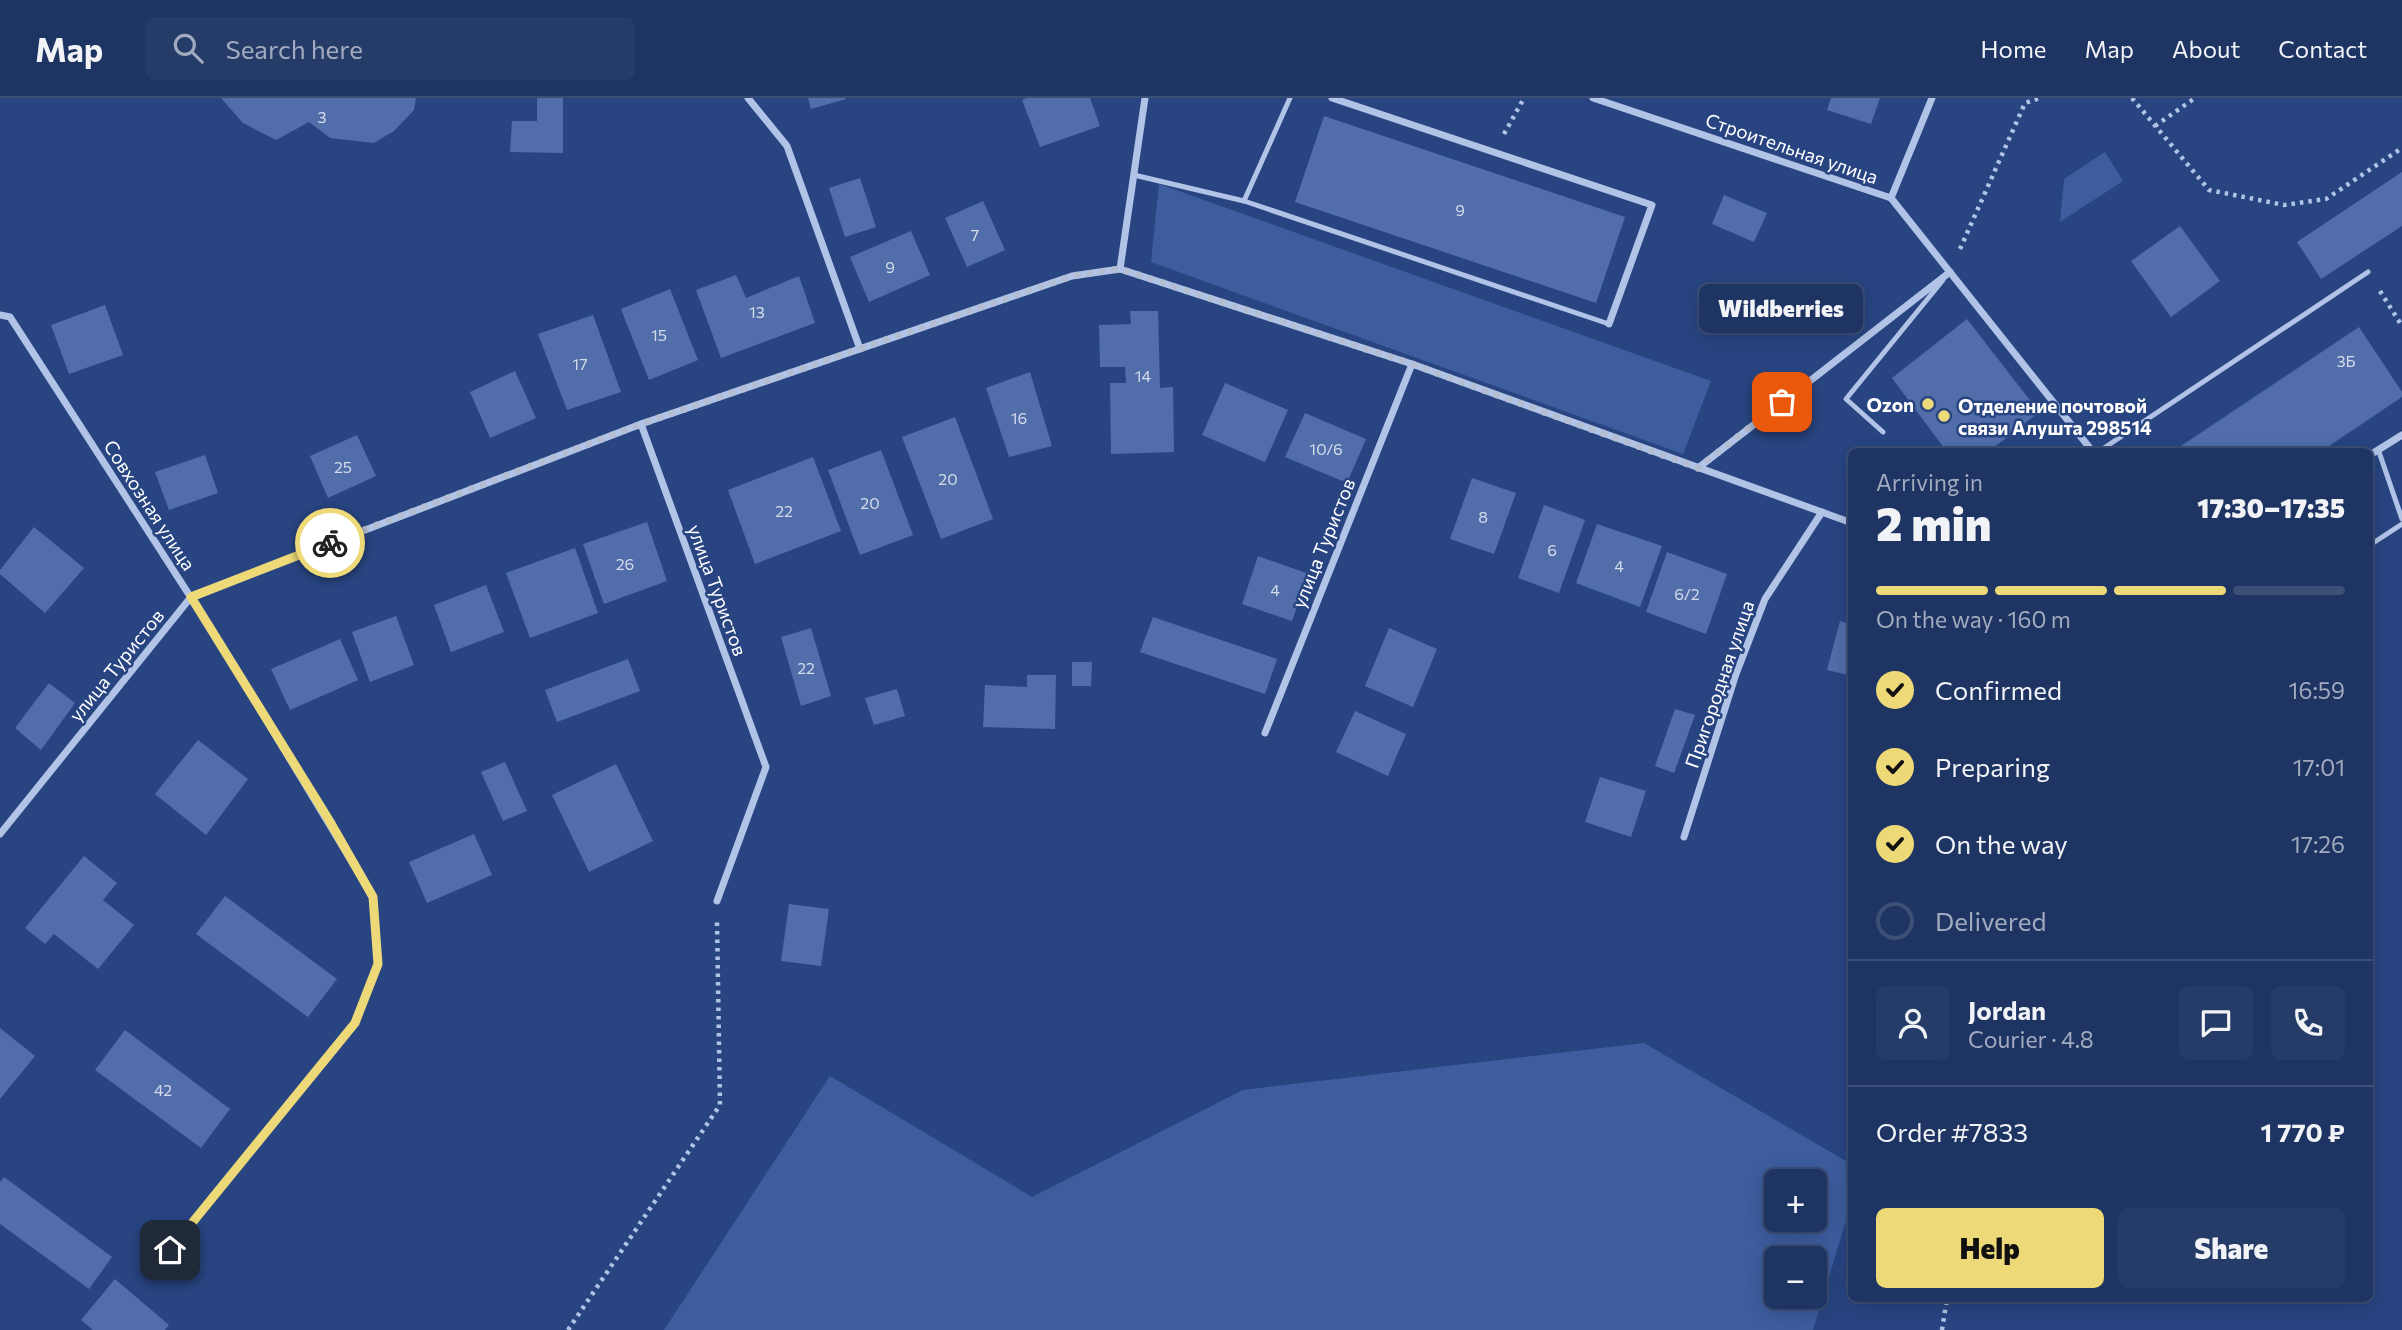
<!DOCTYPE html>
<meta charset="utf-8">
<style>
:root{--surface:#1e3462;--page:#263c68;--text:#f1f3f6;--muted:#a1aabe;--line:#3c4f77;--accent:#edd978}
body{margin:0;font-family:Commissioner,sans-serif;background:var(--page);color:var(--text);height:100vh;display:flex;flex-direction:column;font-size:26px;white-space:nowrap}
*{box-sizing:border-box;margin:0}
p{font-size:23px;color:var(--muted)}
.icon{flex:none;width:38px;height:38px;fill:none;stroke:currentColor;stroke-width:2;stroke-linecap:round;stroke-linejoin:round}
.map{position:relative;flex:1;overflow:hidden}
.panel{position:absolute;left:1848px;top:350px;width:525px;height:854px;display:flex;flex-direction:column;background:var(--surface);border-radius:10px;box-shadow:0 4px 18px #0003,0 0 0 2px var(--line)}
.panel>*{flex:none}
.fabs{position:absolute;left:1764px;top:1071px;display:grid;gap:14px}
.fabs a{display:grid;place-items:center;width:63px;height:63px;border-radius:10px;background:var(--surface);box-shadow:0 4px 18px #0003,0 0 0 2px var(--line);font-size:35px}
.pin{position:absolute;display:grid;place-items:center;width:60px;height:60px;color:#fff;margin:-30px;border-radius:14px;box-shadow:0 4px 10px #0006}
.courier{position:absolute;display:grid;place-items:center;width:70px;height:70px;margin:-35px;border:5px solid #edd978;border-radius:50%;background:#fff;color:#222;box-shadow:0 2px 9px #0007}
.bubble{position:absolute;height:49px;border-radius:10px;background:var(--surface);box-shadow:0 4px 18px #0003,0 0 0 2px var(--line);font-size:23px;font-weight:800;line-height:49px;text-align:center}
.head em{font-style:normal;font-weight:800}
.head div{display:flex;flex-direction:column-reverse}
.head{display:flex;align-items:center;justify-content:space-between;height:119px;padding:0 28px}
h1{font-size:46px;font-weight:800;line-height:52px}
.bar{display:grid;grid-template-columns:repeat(4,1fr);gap:10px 7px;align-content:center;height:84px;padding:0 28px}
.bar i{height:9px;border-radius:5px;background:var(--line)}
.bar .on{background:var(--accent)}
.bar p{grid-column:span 4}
.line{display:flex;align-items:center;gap:18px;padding:0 28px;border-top:2px solid var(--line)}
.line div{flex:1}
.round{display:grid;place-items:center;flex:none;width:74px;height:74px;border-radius:10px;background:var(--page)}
ol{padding:0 28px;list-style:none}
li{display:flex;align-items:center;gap:21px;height:77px}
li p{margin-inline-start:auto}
li .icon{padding:7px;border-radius:50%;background:var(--accent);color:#111;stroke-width:4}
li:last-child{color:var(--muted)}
li i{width:38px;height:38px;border:4px solid var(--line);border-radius:50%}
.cta{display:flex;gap:14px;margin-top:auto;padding:14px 28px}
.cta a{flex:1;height:80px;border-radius:10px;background:var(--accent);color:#111;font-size:28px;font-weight:800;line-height:80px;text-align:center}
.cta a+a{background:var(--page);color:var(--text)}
header{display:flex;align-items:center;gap:42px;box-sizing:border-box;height:98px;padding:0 35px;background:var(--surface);border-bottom:2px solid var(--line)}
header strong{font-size:33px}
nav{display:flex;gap:38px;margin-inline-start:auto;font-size:24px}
.search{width:490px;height:63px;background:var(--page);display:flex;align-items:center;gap:18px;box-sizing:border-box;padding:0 24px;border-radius:10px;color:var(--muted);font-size:26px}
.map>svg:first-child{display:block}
.green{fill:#3d5d9f;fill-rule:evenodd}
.building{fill:#516eaa}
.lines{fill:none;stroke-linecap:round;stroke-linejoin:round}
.path{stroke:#b1c3e6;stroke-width:4.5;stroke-dasharray:3.5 5;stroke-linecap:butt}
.lane{stroke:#b1c3e6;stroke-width:5}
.street{stroke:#b1c3e6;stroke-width:7}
.done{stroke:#b4bed3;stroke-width:7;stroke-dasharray:0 12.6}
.route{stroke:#edd978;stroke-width:9}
.poi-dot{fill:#edd978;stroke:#284582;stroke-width:2.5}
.labels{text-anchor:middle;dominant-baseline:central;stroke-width:5;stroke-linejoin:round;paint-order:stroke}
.number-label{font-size:16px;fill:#d4dbea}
.street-label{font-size:19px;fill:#fff;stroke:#284582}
.poi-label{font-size:19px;font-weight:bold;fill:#fff;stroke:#284582;text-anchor:end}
</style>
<header>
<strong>Map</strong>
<div class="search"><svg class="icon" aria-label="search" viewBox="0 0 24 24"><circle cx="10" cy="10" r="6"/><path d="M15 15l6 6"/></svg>Search here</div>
<nav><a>Home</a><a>Map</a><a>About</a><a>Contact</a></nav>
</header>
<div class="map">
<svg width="2402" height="1232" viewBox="0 0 2402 1232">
<rect width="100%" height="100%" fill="#284582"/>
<g class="green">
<polygon points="2105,54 2123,83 2060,124 2064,81"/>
<polygon points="1159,86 1711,283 1683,356 1151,164"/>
<path d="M1644,945L1851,1066V1106L1813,1232H664L830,978L1032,1099L1243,992ZM1815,1083V1122H1776V1083ZM1815,1160V1199H1776V1160Z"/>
</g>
<g class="building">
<polygon points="221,0 416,0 414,12 394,33 374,45 330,40 309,24 276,42 243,25"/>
<polygon points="537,0 563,0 563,55 510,54 512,23 537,23"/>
<polygon points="808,0 846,0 846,1 811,11"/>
<polygon points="1027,0 1090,0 1100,28 1040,49 1022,2"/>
<polygon points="1831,0 1880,0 1871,26 1827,12"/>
<polygon points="1324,18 1625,119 1596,205 1295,104"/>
<polygon points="2402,74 2402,128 2321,181 2297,144"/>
<polygon points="860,80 876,129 845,139 829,90"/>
<polygon points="1724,97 1767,115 1754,144 1712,126"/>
<polygon points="983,103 1005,152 967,169 945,120"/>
<polygon points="2180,128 2220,183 2171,219 2131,163"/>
<polygon points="911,133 930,177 869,204 850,159"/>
<polygon points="736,177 746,200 799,178 815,225 721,260 696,192"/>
<polygon points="670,191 698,262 649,282 621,211"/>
<polygon points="105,207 123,257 69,276 51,227"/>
<polygon points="1130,213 1158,213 1160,290 1173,289 1174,354 1111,356 1110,285 1126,285 1125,269 1100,269 1099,227 1131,226"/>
<polygon points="593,217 621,294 567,312 538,236"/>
<polygon points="1967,221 2039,314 1988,354 1947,354 1892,280"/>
<polygon points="2359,229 2402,294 2402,299 2320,354 2172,354"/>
<polygon points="515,273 536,320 490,340 470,294"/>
<polygon points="1030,274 1052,348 1009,359 986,290"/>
<polygon points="1225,285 1288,312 1265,364 1202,337"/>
<polygon points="1305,315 1366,341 1347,385 1285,359"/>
<polygon points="955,319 993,421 941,441 902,339"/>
<polygon points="357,337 376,378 328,400 310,358"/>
<polygon points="881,352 913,437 860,457 828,372"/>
<polygon points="205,357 218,395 169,412 155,374"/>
<polygon points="813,359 841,433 755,466 728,392"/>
<polygon points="1472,380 1516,395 1494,456 1450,441"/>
<polygon points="1544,407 1585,422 1559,495 1518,480"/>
<polygon points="647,424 667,483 604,506 583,446"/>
<polygon points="1597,426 1662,448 1640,509 1576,485"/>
<polygon points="34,429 84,470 45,515 0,476 0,472"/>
<polygon points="575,450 598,515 530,540 506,475"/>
<polygon points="1667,454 1727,476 1706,536 1646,514"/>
<polygon points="1258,458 1309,476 1292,523 1242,506"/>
<polygon points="486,487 504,534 451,554 434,507"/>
<polygon points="396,518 414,567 370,584 352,534"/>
<polygon points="1153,519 1277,561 1265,596 1140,554"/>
<polygon points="1840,523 1852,527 1852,578 1827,572"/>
<polygon points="811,530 831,598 801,608 781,539"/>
<polygon points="1389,530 1437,551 1413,609 1365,588"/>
<polygon points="340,541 358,582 290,612 271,571"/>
<polygon points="628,561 640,593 557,624 545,592"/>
<polygon points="1072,564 1092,564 1091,588 1072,588"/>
<polygon points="1027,577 1056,577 1055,631 983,629 985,587 1027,589"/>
<polygon points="49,585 75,605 41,652 15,630"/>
<polygon points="897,591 905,618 874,627 865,600"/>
<polygon points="1675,611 1695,617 1674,675 1655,668"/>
<polygon points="1355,613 1406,636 1388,678 1336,654"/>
<polygon points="198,642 248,681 206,737 155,696"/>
<polygon points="505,664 527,713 503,723 481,674"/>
<polygon points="616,666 653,743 589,774 552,697"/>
<polygon points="1600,679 1646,693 1631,739 1585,724"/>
<polygon points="474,736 492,777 427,805 409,764"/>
<polygon points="84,758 117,785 103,802 134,827 98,871 54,836 45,846 25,830"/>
<polygon points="225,798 337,881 308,919 196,836"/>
<polygon points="789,806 829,811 821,868 781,863"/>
<polygon points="0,930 35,958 0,1001"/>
<polygon points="125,932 230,1011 201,1050 95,972"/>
<polygon points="4,1079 112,1159 89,1191 0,1126 0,1084"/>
<polygon points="115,1181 169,1227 165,1232 93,1232 81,1222"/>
</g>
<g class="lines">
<g class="path">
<polyline points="2132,0 2209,92 2284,107 2326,101 2402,50"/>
<polyline points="2155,28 2195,0"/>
<polyline points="1504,36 1524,0"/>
<polyline points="1960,151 2025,5 2040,0"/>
<polyline points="2380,193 2402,228"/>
<polyline points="568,1232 720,1007 717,824"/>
<polyline points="1942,1232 1947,1200"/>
</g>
<g class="lane">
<polyline points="1134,77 1244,103 1609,226"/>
<polyline points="1244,103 1290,0"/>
<polyline points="1883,334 1846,301 1943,182"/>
<polyline points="2378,351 2402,421"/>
<polyline points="2098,354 2368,174"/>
<polyline points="2370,447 2402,426"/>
</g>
<g class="street">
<polyline points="748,0 787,48 860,251"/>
<polyline points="1332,0 1652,107 1609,226"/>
<polyline points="1593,0 1891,100 2093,354"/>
<polyline points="1891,100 1932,0"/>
<polyline points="1120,171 1145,0"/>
<polyline points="0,217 10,219 217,540 373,799 378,866 355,925 170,1152"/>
<polyline points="641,326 766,669 717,803"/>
<polyline points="2370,357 2402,337"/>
<polyline points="1698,370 1950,174"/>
<polyline points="1265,635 1412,266"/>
<polyline points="0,736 191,499 641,326 1072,178 1120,171 1412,266 1852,425"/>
<polyline points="1684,739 1736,576 1765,501 1822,414"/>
</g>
</g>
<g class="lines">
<polyline class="done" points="330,445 641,326 1072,178 1120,171 1412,266 1698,370 1782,304"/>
<polyline class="route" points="170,1152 355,925 378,866 373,799 329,722 191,499 330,445"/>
</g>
<g class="poi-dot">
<circle cx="1928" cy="306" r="7"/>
<circle cx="1944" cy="318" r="7"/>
</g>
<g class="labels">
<g class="number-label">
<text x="322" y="18">3</text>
<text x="1460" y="111">9</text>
<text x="975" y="136">7</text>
<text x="890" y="168">9</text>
<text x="757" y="213">13</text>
<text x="659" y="236">15</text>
<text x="2346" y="262">3Б</text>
<text x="580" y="265">17</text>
<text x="1143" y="277">14</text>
<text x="1019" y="319">16</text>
<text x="1326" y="350">10/6</text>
<text x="343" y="368">25</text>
<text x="948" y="380">20</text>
<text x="870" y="404">20</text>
<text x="784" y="412">22</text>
<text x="1483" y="418">8</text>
<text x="1552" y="451">6</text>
<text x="625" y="465">26</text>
<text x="1619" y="467">4</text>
<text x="1275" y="491">4</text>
<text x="1687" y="495">6/2</text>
<text x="806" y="569">22</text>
<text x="163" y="991">42</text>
</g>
<g class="street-label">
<text transform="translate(1792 50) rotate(19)">Строительная улица</text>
<text transform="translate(150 407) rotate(57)">Совхозная улица</text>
<text transform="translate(1323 445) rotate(-68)">улица Туристов</text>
<text transform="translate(718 492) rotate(70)">улица Туристов</text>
<text transform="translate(116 567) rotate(-51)">улица Туристов</text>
<text transform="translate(1719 586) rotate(-71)">Пригородная улица</text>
</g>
<g class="poi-label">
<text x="1914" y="306">Ozon</text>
<text x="1958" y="307" text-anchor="start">Отделение почтовой<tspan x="1958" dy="22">связи Алушта 298514</tspan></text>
</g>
</g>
</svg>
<div class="fabs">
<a>+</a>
<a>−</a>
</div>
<div class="pin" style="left:1782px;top:304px;background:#ea580c"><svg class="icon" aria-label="bag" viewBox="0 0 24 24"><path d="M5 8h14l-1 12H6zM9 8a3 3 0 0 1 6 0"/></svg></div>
<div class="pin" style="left:170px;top:1152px;background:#1f2937"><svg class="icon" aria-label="home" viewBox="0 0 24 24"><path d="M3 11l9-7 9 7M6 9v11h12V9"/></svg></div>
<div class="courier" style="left:330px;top:445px"><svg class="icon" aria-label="bike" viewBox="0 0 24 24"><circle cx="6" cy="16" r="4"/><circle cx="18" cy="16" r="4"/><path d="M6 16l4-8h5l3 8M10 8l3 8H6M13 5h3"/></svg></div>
<div class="bubble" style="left:1699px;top:186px;width:164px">Wildberries</div>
<section class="panel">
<div class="head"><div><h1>2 min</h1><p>Arriving in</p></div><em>17:30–17:35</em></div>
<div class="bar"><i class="on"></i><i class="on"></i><i class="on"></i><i></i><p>On the way · 160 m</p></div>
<ol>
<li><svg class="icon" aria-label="check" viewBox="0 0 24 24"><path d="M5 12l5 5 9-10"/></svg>Confirmed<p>16:59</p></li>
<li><svg class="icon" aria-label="check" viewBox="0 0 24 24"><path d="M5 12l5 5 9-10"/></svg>Preparing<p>17:01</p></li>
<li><svg class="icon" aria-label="check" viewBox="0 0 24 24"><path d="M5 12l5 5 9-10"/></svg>On the way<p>17:26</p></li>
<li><i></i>Delivered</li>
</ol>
<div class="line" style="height:126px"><a class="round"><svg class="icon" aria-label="person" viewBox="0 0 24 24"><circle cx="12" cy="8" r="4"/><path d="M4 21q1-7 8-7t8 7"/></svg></a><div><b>Jordan</b><p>Courier · 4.8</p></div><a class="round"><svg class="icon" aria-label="chat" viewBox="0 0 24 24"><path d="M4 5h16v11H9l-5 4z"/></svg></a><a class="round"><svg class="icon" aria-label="phone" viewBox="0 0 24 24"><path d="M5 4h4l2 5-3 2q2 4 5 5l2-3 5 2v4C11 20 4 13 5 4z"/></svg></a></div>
<div class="line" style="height:91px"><div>Order #7833</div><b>1 770 ₽</b></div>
<div class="cta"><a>Help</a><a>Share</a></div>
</section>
</div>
